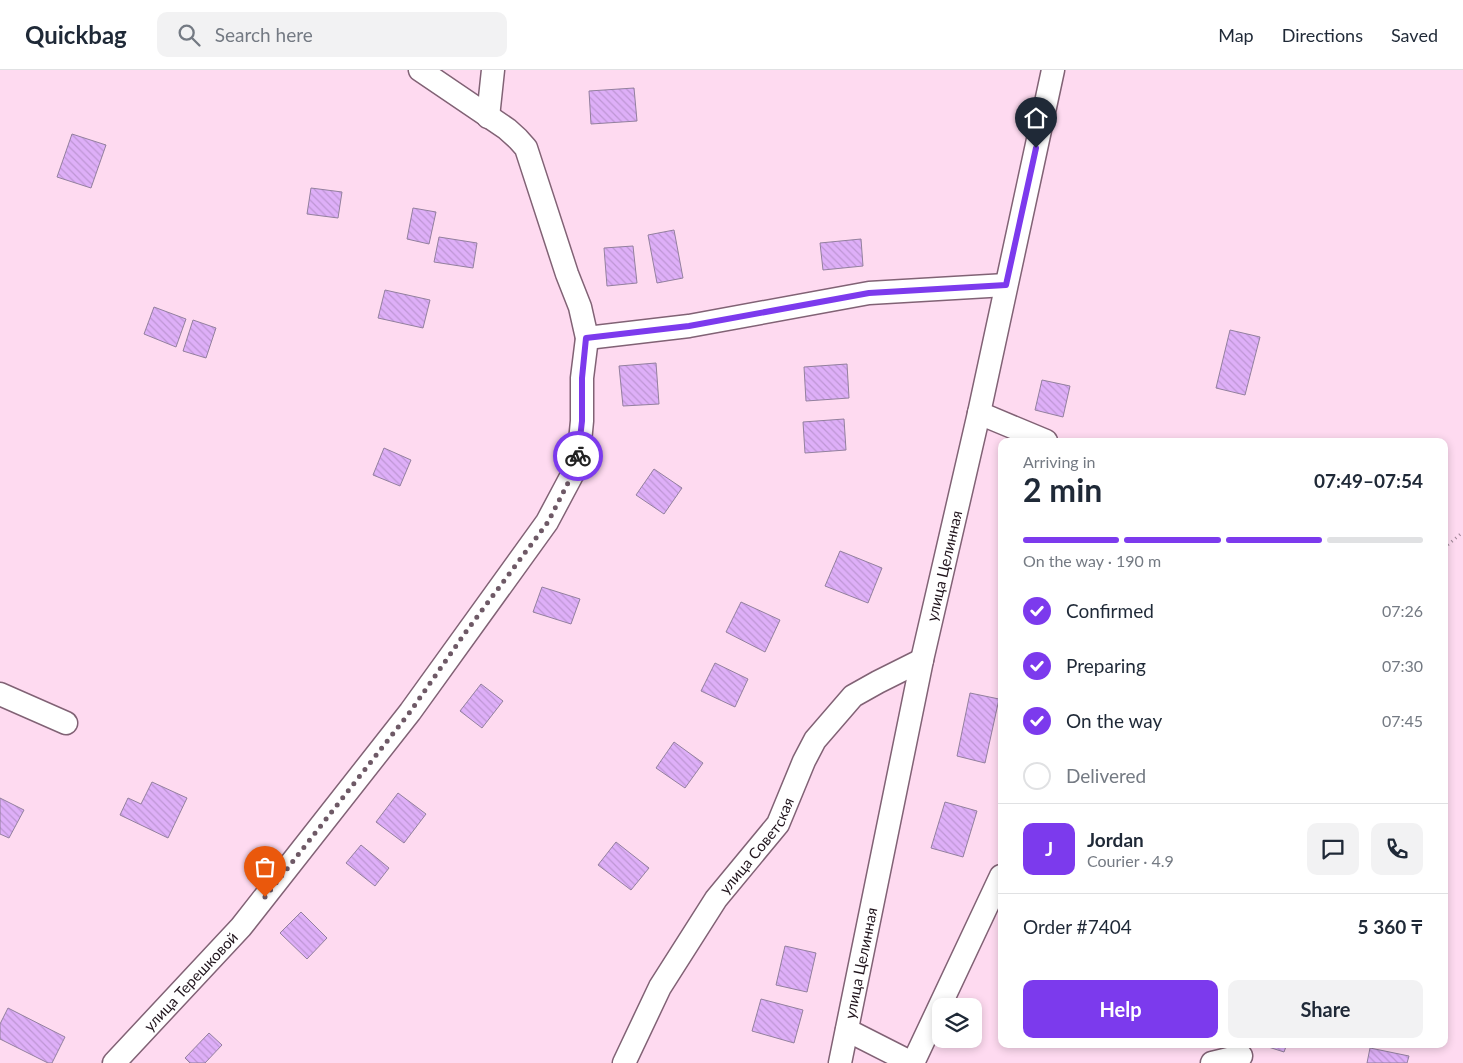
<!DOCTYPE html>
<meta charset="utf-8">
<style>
:root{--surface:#fff;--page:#f2f2f3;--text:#1f2937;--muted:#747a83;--line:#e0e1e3;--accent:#7c3aed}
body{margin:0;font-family:Lato,sans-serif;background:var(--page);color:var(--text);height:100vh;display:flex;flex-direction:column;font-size:19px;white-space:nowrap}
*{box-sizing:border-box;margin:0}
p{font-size:16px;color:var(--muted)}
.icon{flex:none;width:28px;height:28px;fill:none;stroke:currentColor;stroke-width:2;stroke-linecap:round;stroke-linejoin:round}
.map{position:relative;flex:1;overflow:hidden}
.panel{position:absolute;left:998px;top:368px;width:450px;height:610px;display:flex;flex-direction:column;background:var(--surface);border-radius:10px;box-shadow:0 2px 8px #0003}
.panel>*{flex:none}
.buttons{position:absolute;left:932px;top:928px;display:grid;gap:10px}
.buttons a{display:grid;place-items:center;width:50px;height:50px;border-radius:10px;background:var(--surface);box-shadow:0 2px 8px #0003;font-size:25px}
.pin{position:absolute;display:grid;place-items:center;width:42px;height:42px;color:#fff;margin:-51px -21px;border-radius:50% 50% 50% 0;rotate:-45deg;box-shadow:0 0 5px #0007}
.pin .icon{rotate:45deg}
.courier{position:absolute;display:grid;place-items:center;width:50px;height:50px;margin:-25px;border:4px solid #7c3aed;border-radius:50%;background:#fff;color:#222;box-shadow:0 1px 6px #0007}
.headline em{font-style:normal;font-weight:700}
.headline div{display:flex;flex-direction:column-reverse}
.headline{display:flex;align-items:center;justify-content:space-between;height:85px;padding:0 25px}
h1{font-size:32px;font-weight:700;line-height:38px}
.bar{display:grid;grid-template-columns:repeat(4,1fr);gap:8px 5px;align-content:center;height:60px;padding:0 25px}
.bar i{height:6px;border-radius:4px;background:var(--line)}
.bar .on{background:var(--accent)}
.bar p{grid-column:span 4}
.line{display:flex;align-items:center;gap:12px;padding:0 25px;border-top:1px solid var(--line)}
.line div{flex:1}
.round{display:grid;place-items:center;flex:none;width:52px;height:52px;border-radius:10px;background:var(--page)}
ol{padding:0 25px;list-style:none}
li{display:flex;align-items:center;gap:15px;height:55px}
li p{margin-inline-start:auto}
li .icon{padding:5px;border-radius:50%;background:var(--accent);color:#fff;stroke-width:4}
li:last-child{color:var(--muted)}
li i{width:28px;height:28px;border:2px solid var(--line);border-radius:50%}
.action{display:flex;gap:10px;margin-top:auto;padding:10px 25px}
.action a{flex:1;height:58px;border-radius:10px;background:var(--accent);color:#fff;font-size:20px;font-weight:700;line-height:58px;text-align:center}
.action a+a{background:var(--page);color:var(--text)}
header{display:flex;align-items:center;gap:30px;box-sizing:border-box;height:70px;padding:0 25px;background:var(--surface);border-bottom:1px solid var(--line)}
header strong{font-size:24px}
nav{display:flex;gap:28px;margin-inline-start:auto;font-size:18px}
.search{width:350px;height:45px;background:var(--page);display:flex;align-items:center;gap:12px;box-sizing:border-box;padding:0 18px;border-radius:10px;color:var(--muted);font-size:19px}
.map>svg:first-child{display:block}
.building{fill:url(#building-back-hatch);stroke:#93809e}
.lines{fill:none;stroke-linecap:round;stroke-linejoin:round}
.street-casing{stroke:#816275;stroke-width:25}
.path{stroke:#a18798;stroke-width:3;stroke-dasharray:1 4;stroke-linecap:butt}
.street{stroke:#fff;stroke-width:22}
.done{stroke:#6e5966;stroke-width:5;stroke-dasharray:0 9}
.route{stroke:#7c3aed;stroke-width:6}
.labels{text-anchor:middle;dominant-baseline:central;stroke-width:4;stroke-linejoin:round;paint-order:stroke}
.street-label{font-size:15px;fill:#20141c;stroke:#fedaf0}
</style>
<header>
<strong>Quickbag</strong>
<div class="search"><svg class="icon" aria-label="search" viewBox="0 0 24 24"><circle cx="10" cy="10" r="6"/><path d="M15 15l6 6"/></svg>Search here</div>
<nav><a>Map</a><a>Directions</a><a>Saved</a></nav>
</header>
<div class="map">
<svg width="1463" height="993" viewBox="0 0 1463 993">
<defs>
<pattern id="building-back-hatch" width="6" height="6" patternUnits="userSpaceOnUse" patternTransform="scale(1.25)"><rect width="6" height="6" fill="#deaff8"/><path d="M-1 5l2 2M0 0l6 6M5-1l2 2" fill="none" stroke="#be96d4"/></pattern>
</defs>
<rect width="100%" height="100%" fill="#fedaf0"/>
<g class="building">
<polygon points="634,18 637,51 591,54 589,21"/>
<polygon points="72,64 106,75 91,118 57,107"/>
<polygon points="311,118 342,122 338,148 307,144"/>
<polygon points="413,138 436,142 429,174 407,169"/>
<polygon points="674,160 683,208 657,213 648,165"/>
<polygon points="439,167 477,173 473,198 434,192"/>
<polygon points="861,169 863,196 823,200 820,173"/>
<polygon points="633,176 637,213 607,216 604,178"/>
<polygon points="385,220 430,230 423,258 378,248"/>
<polygon points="154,237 186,249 176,277 144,264"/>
<polygon points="193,250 216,258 206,288 183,281"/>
<polygon points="1230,260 1260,267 1245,325 1216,318"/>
<polygon points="656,293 659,334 623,336 619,296"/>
<polygon points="847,294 849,328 806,331 804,297"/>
<polygon points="1042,310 1070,316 1063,347 1035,340"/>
<polygon points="844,349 846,380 805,383 803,352"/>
<polygon points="384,378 411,390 400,416 373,405"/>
<polygon points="654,399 682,418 664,444 636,425"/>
<polygon points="840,481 882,498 868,533 825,516"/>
<polygon points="542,517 580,529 571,554 533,542"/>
<polygon points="741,532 780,550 765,582 726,562"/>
<polygon points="715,593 748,609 735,637 701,621"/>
<polygon points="481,614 503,631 482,658 460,641"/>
<polygon points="970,623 999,629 985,693 957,686"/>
<polygon points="674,672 703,693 685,718 656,698"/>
<polygon points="152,712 187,728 168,768 120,745 128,728 141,734"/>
<polygon points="398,723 426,744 404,773 376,752"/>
<polygon points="0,728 24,740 9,768 0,764"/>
<polygon points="945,732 977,741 963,787 931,778"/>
<polygon points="616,772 649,798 631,820 598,795"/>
<polygon points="361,775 389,798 375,816 346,793"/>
<polygon points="301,842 327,868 307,889 280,863"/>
<polygon points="785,876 816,883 807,922 776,915"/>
<polygon points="761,929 803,940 794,973 752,961"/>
<polygon points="8,938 65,967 52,993 48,993 0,969 0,954"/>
<polygon points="209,963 222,975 205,993 190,993 185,988"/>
<polygon points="1259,974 1287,974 1284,982"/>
<polygon points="1370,978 1409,986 1407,993 1367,993"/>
</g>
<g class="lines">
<g class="street-casing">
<g id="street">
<polyline points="488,47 493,0"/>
<polyline points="587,268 689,256 869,223 1006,215"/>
<polyline points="979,343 1046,371"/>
<polyline points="0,624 66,653"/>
<polyline points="847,960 912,993"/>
<path id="s1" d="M114,993L241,857L410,642L547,452L572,405L579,382L582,351V308L587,268L580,237L567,204L526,78L518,69L507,59L420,0"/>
<path id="s2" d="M624,993L660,917L716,829L778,754L804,691L815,670L853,626L878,612L922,590"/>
<path id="s3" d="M840,993L922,590L979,343L1053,0"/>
<polyline points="913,993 1001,806"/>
<polyline points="1212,993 1241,986"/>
</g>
</g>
<polyline class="path" points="1444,478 1463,462"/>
<use href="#street" class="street"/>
</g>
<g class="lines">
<polyline class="done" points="265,827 410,642 465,563 548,452 572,405 578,386"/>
<polyline class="route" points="578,386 582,351 582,308 586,268 689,256 869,223 1006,215 1036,78"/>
</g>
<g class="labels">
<g class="street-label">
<text stroke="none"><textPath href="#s3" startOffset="508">улица Целинная</textPath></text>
<text stroke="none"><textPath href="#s2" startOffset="256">улица Советская</textPath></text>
<text stroke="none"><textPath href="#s3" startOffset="102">улица Целинная</textPath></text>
<text stroke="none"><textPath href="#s1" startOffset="112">улица Терешковой</textPath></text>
</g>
</g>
</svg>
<div class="buttons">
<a><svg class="icon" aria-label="layers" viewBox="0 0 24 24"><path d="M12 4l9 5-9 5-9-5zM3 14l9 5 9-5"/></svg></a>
</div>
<div class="pin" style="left:265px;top:827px;background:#ea580c"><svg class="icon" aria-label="bag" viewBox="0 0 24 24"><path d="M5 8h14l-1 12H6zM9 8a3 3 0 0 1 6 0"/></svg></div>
<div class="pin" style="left:1036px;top:78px;background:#1f2937"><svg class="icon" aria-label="home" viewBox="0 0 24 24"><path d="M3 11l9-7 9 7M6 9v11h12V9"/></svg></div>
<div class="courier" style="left:578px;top:386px"><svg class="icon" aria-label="bike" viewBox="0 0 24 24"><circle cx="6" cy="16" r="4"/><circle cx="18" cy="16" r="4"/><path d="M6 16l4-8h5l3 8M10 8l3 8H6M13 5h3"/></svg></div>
<section class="panel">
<div class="headline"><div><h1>2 min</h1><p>Arriving in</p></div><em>07:49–07:54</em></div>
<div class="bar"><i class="on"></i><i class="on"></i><i class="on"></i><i></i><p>On the way · 190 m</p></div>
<ol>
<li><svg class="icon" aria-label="check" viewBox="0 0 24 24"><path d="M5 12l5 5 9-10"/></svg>Confirmed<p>07:26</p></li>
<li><svg class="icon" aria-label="check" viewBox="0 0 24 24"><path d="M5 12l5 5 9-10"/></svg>Preparing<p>07:30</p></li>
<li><svg class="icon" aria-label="check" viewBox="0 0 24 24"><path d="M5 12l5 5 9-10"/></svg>On the way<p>07:45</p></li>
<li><i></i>Delivered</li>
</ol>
<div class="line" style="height:90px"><b class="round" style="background:var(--accent);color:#fff">J</b><div><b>Jordan</b><p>Courier · 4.9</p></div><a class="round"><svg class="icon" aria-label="chat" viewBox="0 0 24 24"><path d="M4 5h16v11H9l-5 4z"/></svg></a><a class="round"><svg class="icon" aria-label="phone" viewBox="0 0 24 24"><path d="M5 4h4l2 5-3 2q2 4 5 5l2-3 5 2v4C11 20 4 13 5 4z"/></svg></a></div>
<div class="line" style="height:65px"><div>Order #7404</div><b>5 360 ₸</b></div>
<div class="action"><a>Help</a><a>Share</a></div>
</section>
</div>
